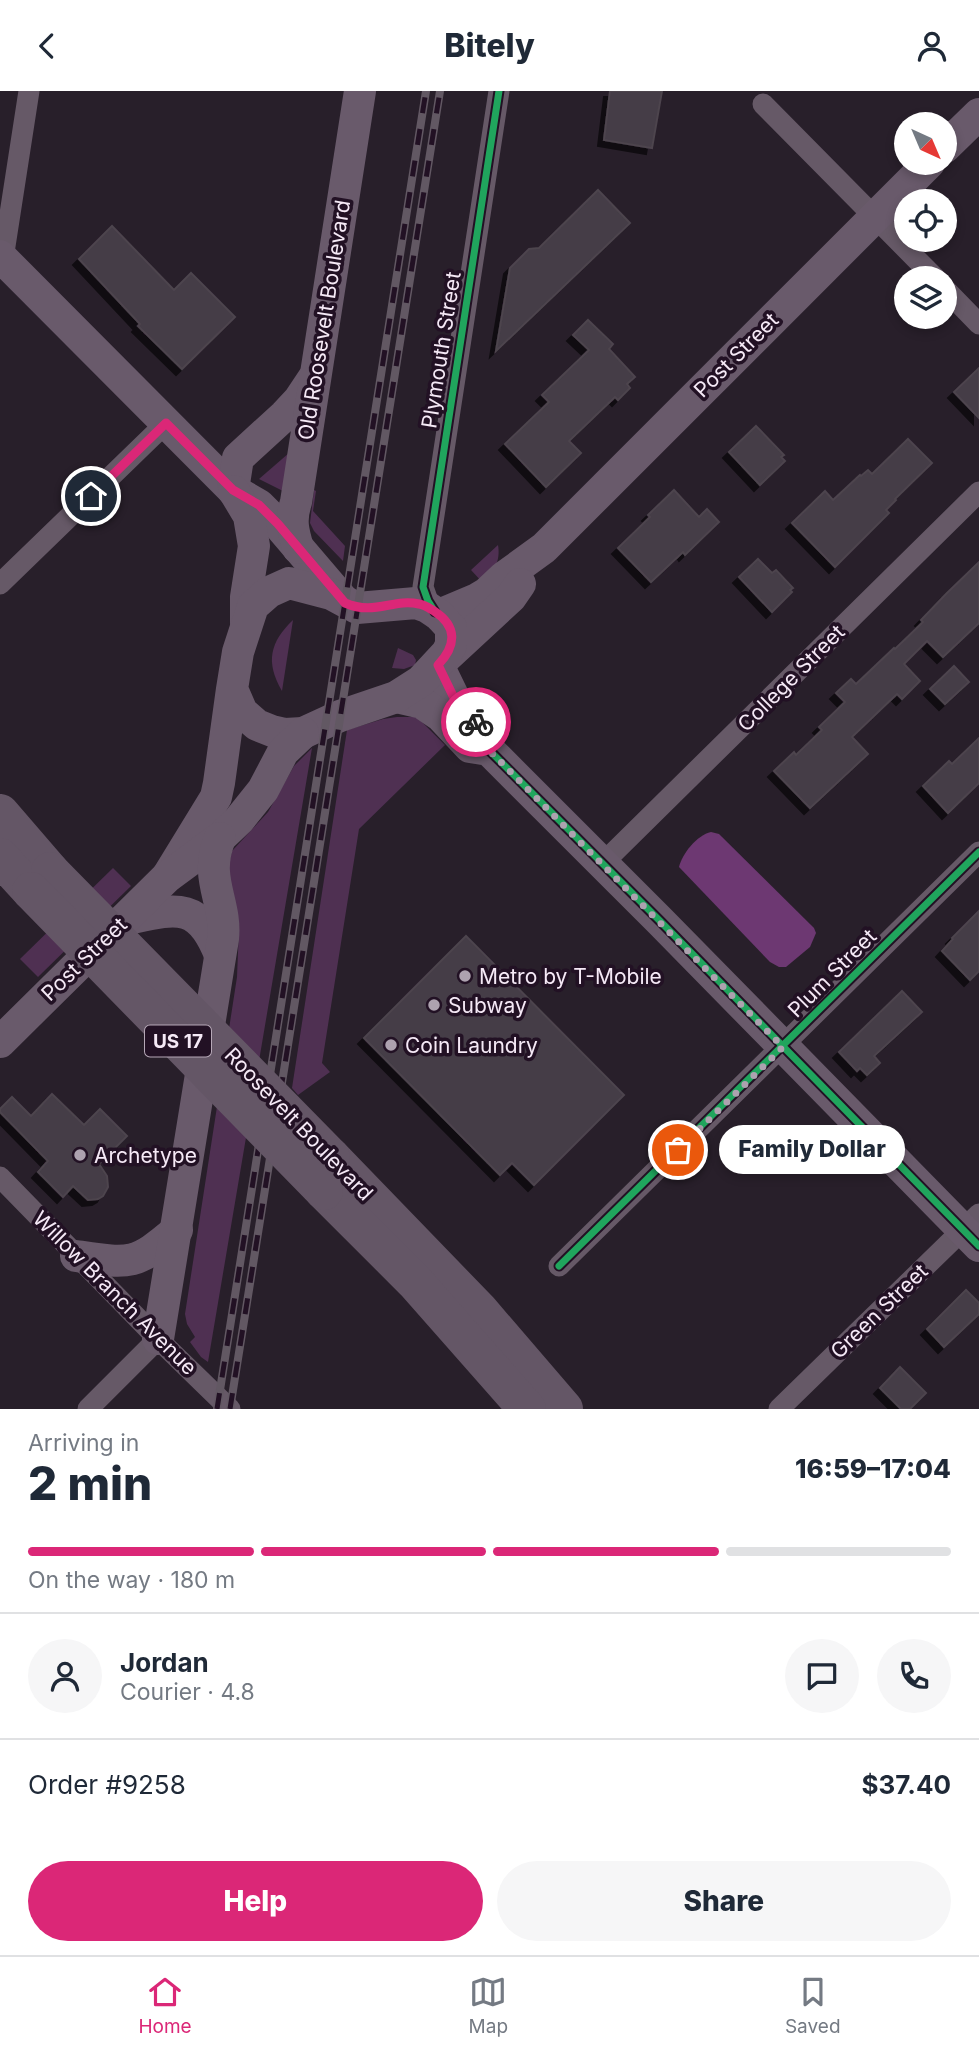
<!DOCTYPE html>
<meta charset="utf-8">
<style>
:root{--surface:#fff;--page:#f6f6f7;--text:#1f2937;--muted:#747a83;--line:#e0e1e3;--accent:#db2777}
body{margin:0;font-family:Inter,sans-serif;background:var(--page);color:var(--text);height:100vh;display:flex;flex-direction:column;font-size:26px;white-space:nowrap}
*{box-sizing:border-box;margin:0}
p{font-size:23px;color:var(--muted)}
.icon{flex:none;width:38px;height:38px;fill:none;stroke:currentColor;stroke-width:2;stroke-linecap:round;stroke-linejoin:round}
.map{position:relative;height:1318px;overflow:hidden}
.details{display:flex;flex-direction:column;background:var(--surface);flex:1}
.details>*{flex:none}
.needle{width:46px;rotate:136deg}
.buttons{position:absolute;left:894px;top:21px;display:grid;gap:14px}
.buttons a{display:grid;place-items:center;width:63px;height:63px;border-radius:50%;background:var(--surface);box-shadow:0 4px 10px #0003;font-size:35px}
.pin{position:absolute;display:grid;place-items:center;width:60px;height:60px;color:#fff;margin:-30px;border:4px solid #fff;border-radius:50%;box-shadow:0 2px 7px #0007}
.courier{position:absolute;display:grid;place-items:center;width:70px;height:70px;margin:-35px;border:5px solid #db2777;border-radius:50%;background:#fff;color:#222;box-shadow:0 2px 9px #0007}
.bubble{position:absolute;height:49px;border-radius:24px;background:var(--surface);box-shadow:0 4px 10px #0003;font-size:23px;font-weight:800;line-height:49px;text-align:center}
.overview em{font-style:normal;font-weight:800}
.overview div{display:flex;flex-direction:column-reverse}
.overview{display:flex;align-items:center;justify-content:space-between;height:119px;padding:0 28px}
h1{font-size:46px;font-weight:800;line-height:52px}
.bar{display:grid;grid-template-columns:repeat(4,1fr);gap:10px 7px;align-content:center;height:84px;padding:0 28px}
.bar i{height:9px;border-radius:5px;background:var(--line)}
.bar .active{background:var(--accent)}
.bar p{grid-column:span 4}
.line{display:flex;align-items:center;gap:18px;padding:0 28px;border-top:2px solid var(--line)}
.line div{flex:1}
.round{display:grid;place-items:center;flex:none;width:74px;height:74px;border-radius:37px;background:var(--page)}
.cta{display:flex;gap:14px;margin-top:auto;padding:14px 28px}
.cta a{flex:1;height:80px;border-radius:42px;background:var(--accent);color:#fff;font-size:28px;font-weight:800;line-height:80px;text-align:center}
.cta a+a{background:var(--page);color:var(--text)}
header{display:flex;justify-content:space-between;align-items:center;height:91px;padding:0 28px;background:var(--surface);font-size:32px;font-weight:800}
.menu{display:flex;justify-content:space-around;align-items:center;height:98px;border-top:2px solid var(--line);background:var(--surface);font-size:19px;color:var(--muted)}
.menu a{display:grid;justify-items:center;gap:4px}
.menu .active{color:var(--accent)}
.map>svg:first-child{display:block}
.green{fill:#4f3052}
.water{fill:#6d3872}
.building{fill:#443d46;stroke:#4d444e;stroke-width:2;filter:url(#shadow)}
.lines{fill:none;stroke-linecap:round;stroke-linejoin:round}
.street{stroke:#665967;stroke-width:21}
.secondary{stroke:#695a6b;stroke-width:32}
.highway{stroke:#645666;stroke-width:38}
.rail-casing{stroke:#625863;stroke-width:8}
.rail{stroke:#221124;stroke-width:5;stroke-dasharray:16;stroke-linecap:butt}
.highway-bridge{stroke:#645666;stroke-width:38}
.cycleway-casing{stroke:#221124;stroke-width:11}
.cycleway{stroke:#20a55d;stroke-width:7}
.done{stroke:#ada2af;stroke-width:7;stroke-dasharray:0 12.6}
.route{stroke:#db2777;stroke-width:9}
.poi-dot{fill:#ada2af;stroke:#221124;stroke-width:2.5}
.labels{text-anchor:middle;dominant-baseline:central;stroke-width:7;stroke-linejoin:round;paint-order:stroke}
.shield{fill:#221124;stroke:#b6a8b7;stroke-width:2}
.shield-label{font-size:19px;font-weight:bold;fill:#f5e9f6}
.street-label{font-size:21px;fill:#f5e9f6;stroke:#221124}
.poi-label{font-size:21px;fill:#f5e9f6;stroke:#221124;text-anchor:start}
</style>
<header><svg class="icon" aria-label="back" viewBox="0 0 24 24"><path d="M15 5l-7 7 7 7"/></svg>Bitely<svg class="icon" aria-label="person" viewBox="0 0 24 24"><circle cx="12" cy="8" r="4"/><path d="M4 21q1-7 8-7t8 7"/></svg></header>
<div class="map">
<svg width="979" height="1318" viewBox="0 0 979 1318">
<defs>
<filter id="shadow"><feDropShadow dx="-6" dy="6" stdDeviation="0" flood-color="#0009"/></filter>
</defs>
<rect width="100%" height="100%" fill="#281f2a"/>
<g class="green">
<polygon points="289,362 289,403 259,388"/>
<polygon points="314,399 316,400 313,420 345,455 343,470 314,440 310,432"/>
<path d="M498,454C501,471 493,480 484,493L471,479Z"/>
<path d="M293,529L282,600C265,571 270,551 293,529Z"/>
<polygon points="398,557 413,564 416,569 415,574 404,578 392,577"/>
<polygon points="397,626 415,626 419,628 445,654 359,738 322,972 330,981 298,1004 292,997 347,639 383,628"/>
<polygon points="312,657 208,1271 201,1266 190,1251 195,1246 187,1233 185,1223 237,886 239,837 227,782 232,760 268,721 294,675"/>
<polygon points="113,777 131,795 38,886 20,868"/>
</g>
<path class="water" d="M711,741L719,743L814,837L816,842L810,856L786,876H779L770,871L679,776C682,763 697,744 711,741Z"/>
<g class="building">
<polygon points="610,0 662,0 652,57 604,49"/>
<polygon points="598,99 630,132 496,260 510,177 529,158 539,157"/>
<polygon points="112,135 174,199 191,182 235,226 182,278 138,235 140,233 79,168"/>
<polygon points="588,229 613,253 609,258 635,286 627,293 630,297 618,309 615,306 569,350 581,362 546,396 505,353 549,311 542,304 589,259 573,244"/>
<polygon points="979,277 979,327 954,301"/>
<polygon points="756,335 784,364 781,366 785,370 760,394 729,361"/>
<polygon points="908,348 932,372 895,408 896,409 886,419 889,422 835,476 792,432 825,400 833,409 860,384 861,385 868,379 872,383"/>
<polygon points="674,399 699,426 707,418 719,431 685,464 683,461 651,491 618,457 650,426 648,424"/>
<polygon points="758,468 772,482 776,479 793,497 790,499 792,501 772,521 739,486"/>
<polygon points="979,471 979,532 943,566 927,550 904,573 920,590 902,608 897,603 852,646 868,663 810,717 774,680 794,661 796,664 822,639 819,636 845,611 836,602 851,588 856,593 894,557 895,558 923,531 921,529 946,503"/>
<polygon points="954,575 969,591 945,613 930,598"/>
<polygon points="979,647 979,692 948,722 923,695 949,670 952,673"/>
<polygon points="979,820 979,880 970,889 942,860 953,848 952,847"/>
<polygon points="466,845 624,1004 534,1094 512,1072 500,1084 364,947"/>
<polygon points="902,900 922,921 874,965 880,972 867,984 860,977 857,980 839,961"/>
<polygon points="52,1003 84,1034 100,1018 127,1045 99,1073 107,1085 108,1096 103,1105 98,1108 88,1109 73,1095 63,1106 38,1081 48,1070 0,1021 0,1018 12,1006 31,1025"/>
<polygon points="966,1199 979,1212 979,1223 944,1256 927,1238"/>
<polygon points="900,1276 926,1302 910,1318 901,1318 880,1297"/>
</g>
<g class="lines">
<g class="street">
<polyline points="763,13 935,187"/>
<polyline points="3,168 29,0"/>
<polyline points="945,198 979,233"/>
<polyline points="0,493 166,332"/>
<polyline points="435,521 428,510 423,496 499,0"/>
<polyline points="602,773 979,401"/>
<polyline points="0,1086 158,1248 230,1318"/>
<polyline points="559,1175 979,761"/>
<polyline points="88,1318 158,1248"/>
<polyline points="779,1318 979,1123"/>
</g>
<g class="secondary">
<polyline points="945,56 979,23"/>
<polyline points="0,165 233,399 259,414 278,433 342,508"/>
<polyline points="233,399 238,367 285,324 299,309 313,288"/>
<polyline points="234,400 249,425 254,455 246,506 246,532"/>
<path d="M298,457C293,440 290,429 296,411L360,0"/>
<polyline points="439,524 477,508 487,502 504,486 544,457 929,72"/>
<polyline points="444,568 511,506 520,493"/>
<polyline points="438,574 456,611 484,638"/>
<polyline points="396,606 422,612 441,625 470,656 489,659 660,830 979,1155"/>
<polyline points="167,786 216,706 219,692 232,598 238,561 253,515 269,501 289,492 331,503 357,517 416,512 427,516 439,524 451,537 451,554 447,562 421,590 396,606 340,625 303,642 285,643 272,640 257,634 242,621 232,598"/>
<path d="M124,829C174,818 198,808 220,864"/>
<polyline points="0,951 167,786 220,747 239,729 263,699 283,661 303,642"/>
<path d="M76,1165C130,1173 135,1175 177,1139"/>
<path d="M158,1248L223,848C227,810 203,788 220,747"/>
</g>
<g class="highway">
<polyline points="0,722 50,780"/>
<polyline points="0,766 31,800"/>
<polyline points="331,1066 479,1219 564,1318"/>
<polyline points="324,1100 415,1191 527,1318"/>
</g>
<g class="rail-casing">
<g id="rail">
<polyline points="217,1318 426,0"/>
<polyline points="230,1318 440,0"/>
</g>
</g>
<use href="#rail" class="rail"/>
<g class="highway-bridge">
<polyline points="50,780 331,1066"/>
<polyline points="31,800 324,1100"/>
</g>
<g class="cycleway-casing">
<g id="cycleway">
<polyline points="435,521 428,510 423,496 499,0"/>
<polyline points="489,659 660,830 979,1155"/>
<polyline points="559,1175 979,761"/>
</g>
</g>
<use href="#cycleway" class="cycleway"/>
</g>
<g class="lines">
<polyline class="done" points="476,631 486,640 489,659 783,956 678,1059"/>
<path class="route" d="M91,405L166,332L233,399L259,414L278,433L345,512C375,525 393,507 419,513C425,514 429,517 434,520C457,535 457,554 438,574L456,611L476,631"/>
</g>
<g class="poi-dot">
<circle cx="465" cy="885" r="7"/>
<circle cx="434" cy="914" r="7"/>
<circle cx="391" cy="954" r="7"/>
<circle cx="80" cy="1064" r="7"/>
</g>
<g class="labels">
<rect class="shield" x="145" y="934.5" width="66" height="31" rx="5"/>
<g class="shield-label">
<text x="178" y="950">US 17</text>
</g>
<g class="street-label">
<text transform="translate(324 229) rotate(-81)">Old Roosevelt Boulevard</text>
<text transform="translate(441 259) rotate(-81)">Plymouth Street</text>
<text transform="translate(736 264) rotate(-45)">Post Street</text>
<text transform="translate(791 587) rotate(-45)">College Street</text>
<text transform="translate(84 868) rotate(-44)">Post Street</text>
<text transform="translate(832 882) rotate(-45)">Plum Street</text>
<text transform="translate(299 1033) rotate(46)">Roosevelt Boulevard</text>
<text transform="translate(115 1202) rotate(45)">Willow Branch Avenue</text>
<text transform="translate(879 1220) rotate(-44)">Green Street</text>
</g>
<g class="poi-label">
<text x="479" y="885">Metro by T-Mobile</text>
<text x="448" y="914">Subway</text>
<text x="405" y="954">Coin Laundry</text>
<text x="94" y="1064">Archetype</text>
</g>
</g>
</svg>
<div class="buttons">
<a><svg class="needle" viewBox="-14 -14 28 28"><path d="M0-13l5 13h-10z" fill="#e53935"/><path d="M0 13l5-13h-10z" fill="#747a83"/></svg></a>
<a><svg class="icon" aria-label="locate" viewBox="0 0 24 24"><circle cx="12" cy="12" r="6"/><path d="M12 2v4M12 18v4M2 12h4M18 12h4"/></svg></a>
<a><svg class="icon" aria-label="layers" viewBox="0 0 24 24"><path d="M12 4l9 5-9 5-9-5zM3 14l9 5 9-5"/></svg></a>
</div>
<div class="pin" style="left:678px;top:1059px;background:#ea580c"><svg class="icon" aria-label="bag" viewBox="0 0 24 24"><path d="M5 8h14l-1 12H6zM9 8a3 3 0 0 1 6 0"/></svg></div>
<div class="pin" style="left:91px;top:405px;background:#1f2937"><svg class="icon" aria-label="home" viewBox="0 0 24 24"><path d="M3 11l9-7 9 7M6 9v11h12V9"/></svg></div>
<div class="courier" style="left:476px;top:631px"><svg class="icon" aria-label="bike" viewBox="0 0 24 24"><circle cx="6" cy="16" r="4"/><circle cx="18" cy="16" r="4"/><path d="M6 16l4-8h5l3 8M10 8l3 8H6M13 5h3"/></svg></div>
<div class="bubble" style="left:719px;top:1034px;width:186px">Family Dollar</div>
</div>
<section class="details">
<div class="overview"><div><h1>2 min</h1><p>Arriving in</p></div><em>16:59–17:04</em></div>
<div class="bar"><i class="active"></i><i class="active"></i><i class="active"></i><i></i><p>On the way · 180 m</p></div>
<div class="line" style="height:126px"><a class="round"><svg class="icon" aria-label="person" viewBox="0 0 24 24"><circle cx="12" cy="8" r="4"/><path d="M4 21q1-7 8-7t8 7"/></svg></a><div><b>Jordan</b><p>Courier · 4.8</p></div><a class="round"><svg class="icon" aria-label="chat" viewBox="0 0 24 24"><path d="M4 5h16v11H9l-5 4z"/></svg></a><a class="round"><svg class="icon" aria-label="phone" viewBox="0 0 24 24"><path d="M5 4h4l2 5-3 2q2 4 5 5l2-3 5 2v4C11 20 4 13 5 4z"/></svg></a></div>
<div class="line" style="height:91px"><div>Order #9258</div><b>$37.40</b></div>
<div class="cta"><a>Help</a><a>Share</a></div>
</section>
<nav class="menu">
<a class="active"><svg class="icon" aria-label="home" viewBox="0 0 24 24"><path d="M3 11l9-7 9 7M6 9v11h12V9"/></svg>Home</a>
<a><svg class="icon" aria-label="map" viewBox="0 0 24 24"><path d="M3 6l6-2 6 2 6-2v14l-6 2-6-2-6 2zM9 4v14M15 6v14"/></svg>Map</a>
<a><svg class="icon" aria-label="saved" viewBox="0 0 24 24"><path d="M7 4h10v16l-5-4-5 4z"/></svg>Saved</a>
</nav>
